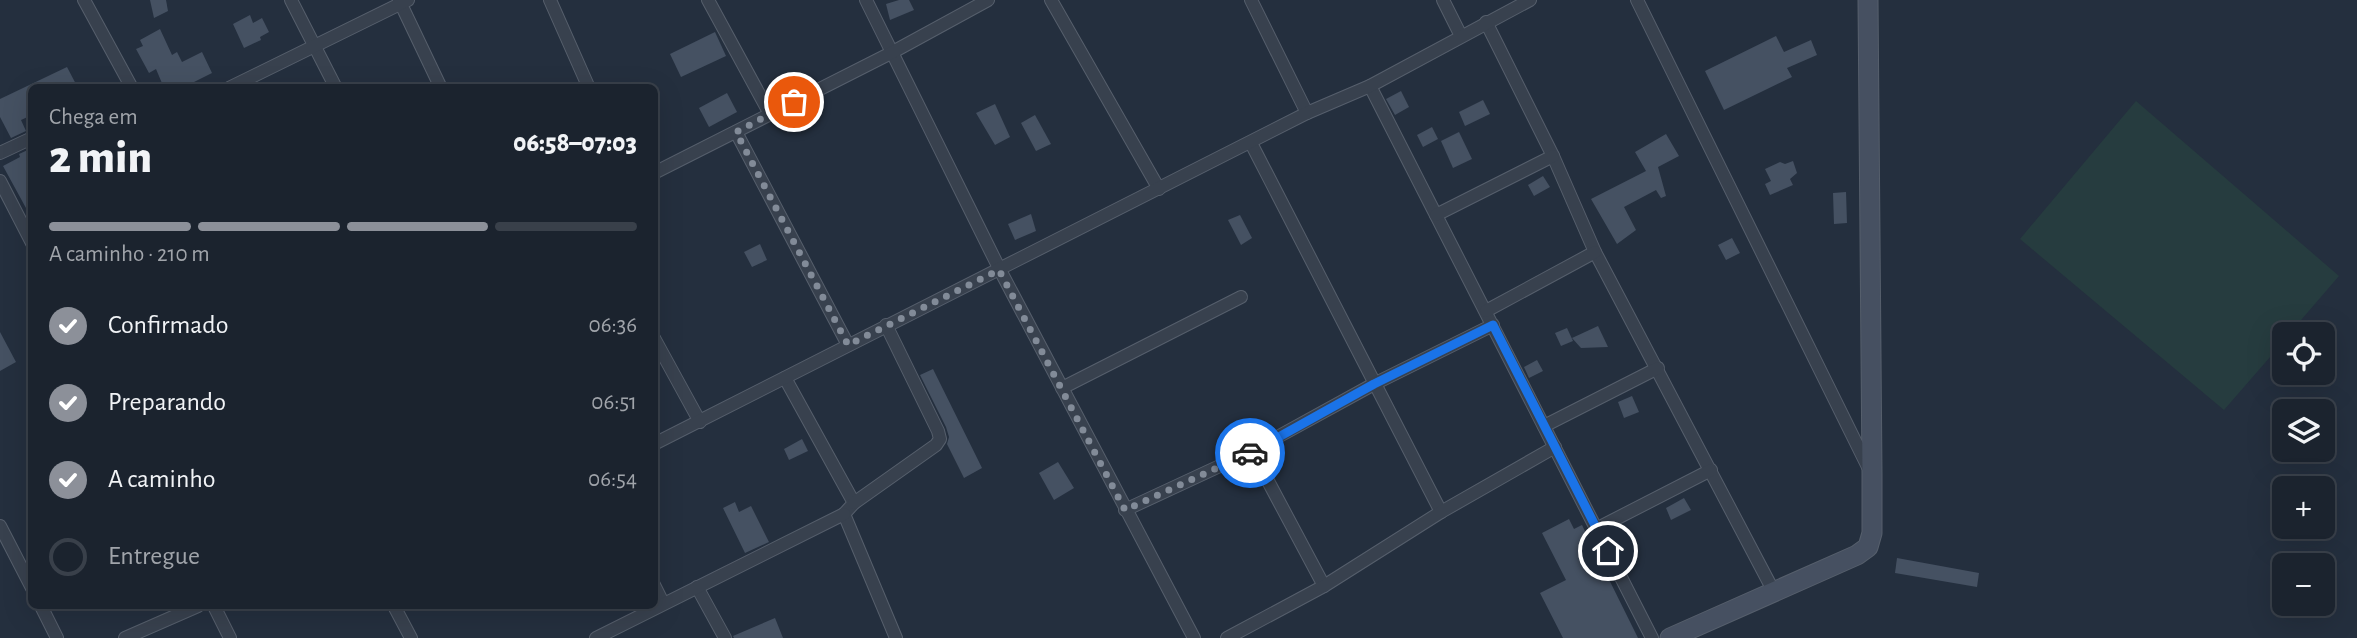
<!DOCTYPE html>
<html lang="pt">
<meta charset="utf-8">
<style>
:root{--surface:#1b232e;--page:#242b36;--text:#f1f3f6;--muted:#a0a4aa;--line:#39404a;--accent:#8c9099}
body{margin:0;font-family:"Alegreya Sans",sans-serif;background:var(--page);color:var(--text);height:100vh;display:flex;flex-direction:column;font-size:26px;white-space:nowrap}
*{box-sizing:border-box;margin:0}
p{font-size:23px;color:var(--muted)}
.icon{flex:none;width:38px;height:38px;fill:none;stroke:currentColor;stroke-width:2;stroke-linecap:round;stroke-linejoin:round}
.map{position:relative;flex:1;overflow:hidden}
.sheet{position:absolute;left:28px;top:84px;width:630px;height:525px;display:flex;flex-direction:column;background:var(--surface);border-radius:10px;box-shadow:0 7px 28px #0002,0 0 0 2px var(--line)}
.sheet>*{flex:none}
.tools{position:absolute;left:2272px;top:322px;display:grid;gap:14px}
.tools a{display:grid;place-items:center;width:63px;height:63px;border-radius:10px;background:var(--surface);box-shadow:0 7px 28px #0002,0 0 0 2px var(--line);font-size:35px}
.pin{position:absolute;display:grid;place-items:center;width:60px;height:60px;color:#fff;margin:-30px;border:4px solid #fff;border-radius:50%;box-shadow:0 2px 7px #0007}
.courier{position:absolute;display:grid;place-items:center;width:70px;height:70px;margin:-35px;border:5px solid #1a73e8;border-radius:50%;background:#fff;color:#222;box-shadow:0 2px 9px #0007}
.headline em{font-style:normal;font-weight:800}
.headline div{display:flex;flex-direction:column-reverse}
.headline{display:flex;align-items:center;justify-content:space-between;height:119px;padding:0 21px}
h1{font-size:46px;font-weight:800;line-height:52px}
.bar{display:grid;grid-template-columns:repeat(4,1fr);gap:10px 7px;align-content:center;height:84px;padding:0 21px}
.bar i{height:9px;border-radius:5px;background:var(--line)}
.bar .selected{background:var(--accent)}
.bar p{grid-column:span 4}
ol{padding:0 21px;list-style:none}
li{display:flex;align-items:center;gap:21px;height:77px}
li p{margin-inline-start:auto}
li .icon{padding:7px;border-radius:50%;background:var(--accent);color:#fff;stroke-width:4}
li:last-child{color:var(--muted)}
li i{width:38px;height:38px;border:4px solid var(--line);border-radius:50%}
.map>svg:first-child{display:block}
.green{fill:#263c3f}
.building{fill:#455162}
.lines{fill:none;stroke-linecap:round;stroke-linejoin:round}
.street-casing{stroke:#565f6c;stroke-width:14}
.secondary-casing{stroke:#565f6c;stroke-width:21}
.street{stroke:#38414e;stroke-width:12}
.secondary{stroke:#465061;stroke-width:19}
.done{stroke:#828b98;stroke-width:7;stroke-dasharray:0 12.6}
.route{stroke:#1a73e8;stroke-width:9}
</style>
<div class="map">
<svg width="2357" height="638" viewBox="0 0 2357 638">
<rect width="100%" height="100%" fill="#242f3e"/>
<polygon class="green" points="2136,101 2339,276 2289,334 2284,334 2284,341 2224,410 2020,239"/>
<g class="building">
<polygon points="150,0 166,0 168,11 154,18"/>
<polygon points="899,0 909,0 914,10 890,20 886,4"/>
<polygon points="250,15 253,23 262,18 269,32 260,37 261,40 244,48 233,24"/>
<polygon points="160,29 172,55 177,52 182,62 202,52 212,73 190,84 192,88 164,88 156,69 149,73 136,49 143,46 140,40"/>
<polygon points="715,32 726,56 681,77 670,54"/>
<polygon points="1776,36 1784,52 1811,40 1817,55 1787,68 1792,77 1724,110 1705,71"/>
<polygon points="67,67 78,88 32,88 32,115 21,120 26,131 11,138 0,117 0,99"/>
<polygon points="1401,91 1409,107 1395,115 1386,99"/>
<polygon points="727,93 737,112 709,127 699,108"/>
<polygon points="1483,100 1490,114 1465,126 1459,112"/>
<polygon points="995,104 1010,137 995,145 976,113"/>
<polygon points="1035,115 1051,144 1036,151 1021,123"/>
<polygon points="1432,127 1438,139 1423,147 1417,135"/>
<polygon points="1459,132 1472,159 1453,168 1441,141"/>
<polygon points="1666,134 1679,156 1658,167 1666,196 1661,198 1656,190 1624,207 1636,230 1617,244 1591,199 1646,171 1635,152"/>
<polygon points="32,148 32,219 3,166 20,157 19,154"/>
<polygon points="1793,161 1797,173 1790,179 1793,185 1770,195 1765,184 1771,181 1765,169 1780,162 1785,164"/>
<polygon points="1543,176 1550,187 1534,196 1528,185"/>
<polygon points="1846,192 1847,223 1834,224 1833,193"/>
<polygon points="1031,214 1036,231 1015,240 1008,224"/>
<polygon points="1240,215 1252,238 1241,245 1228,220"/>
<polygon points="1732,238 1740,253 1726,260 1718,245"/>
<polygon points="760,244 767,260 752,267 744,252"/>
<polygon points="1598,326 1608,347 1581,348 1572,338"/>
<polygon points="1567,328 1573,341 1561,346 1555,333"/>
<polygon points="0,332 16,362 0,371"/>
<polygon points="1537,360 1543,371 1529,378 1524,367"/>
<polygon points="933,369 982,468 964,478 947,444 949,437 946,427 920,375"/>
<polygon points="1632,396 1639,412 1624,418 1618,402"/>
<polygon points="802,439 808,451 789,460 784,449"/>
<polygon points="1058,462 1074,488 1054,500 1039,473"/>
<polygon points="1684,498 1691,510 1671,520 1666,508"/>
<polygon points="735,502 739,512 751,506 769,542 745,553 723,508"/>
<polygon points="1569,519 1574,529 1582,525 1638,638 1563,638 1540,593 1566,580 1542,533"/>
<polygon points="1897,558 1979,573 1977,587 1895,573"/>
<polygon points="775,618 783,638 734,638 733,636"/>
</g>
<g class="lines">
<g class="street-casing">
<g id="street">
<polyline points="84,0 132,88"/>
<polyline points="291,0 336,88"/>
<polyline points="399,0 441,88"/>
<polyline points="550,0 589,88"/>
<polyline points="708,0 770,114"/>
<polyline points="866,0 1000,270 1194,638"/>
<polyline points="1051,0 1159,189"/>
<polyline points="1251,0 1307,113"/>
<polyline points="1443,0 1461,36"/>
<polyline points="1637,0 1868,467"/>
<polyline points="1486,22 1553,156 1595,252 1774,592"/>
<polyline points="1370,86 1652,638"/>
<polyline points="229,88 408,0"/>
<polyline points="736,132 848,345"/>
<polyline points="1251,143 1441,512"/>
<polyline points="0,153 32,138"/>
<polyline points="654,173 891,53 988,0"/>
<polyline points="0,181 32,243"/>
<polyline points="1436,215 1553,156"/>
<polyline points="1486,311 1595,252"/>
<polyline points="654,338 700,422"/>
<polyline points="785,378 854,503 844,514 896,638"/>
<polyline points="1062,388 1241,297"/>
<polyline points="1544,426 1658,368"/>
<polyline points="654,444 1307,113 1370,86 1530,0"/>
<polyline points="1252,451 1324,586"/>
<polyline points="854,503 936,445 940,439 938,431 886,325"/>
<polyline points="1125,510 1252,451 1374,384 1493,325"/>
<polyline points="0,526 32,588"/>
<polyline points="1596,529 1711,470"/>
<polyline points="654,585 663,603"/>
<polyline points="697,587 725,638"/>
<polyline points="41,606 57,638"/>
<polyline points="214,606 230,638"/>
<polyline points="394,606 411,638"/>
<polyline points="125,638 198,606"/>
<polyline points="596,638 844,514"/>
<polyline points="1227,638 1324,586 1441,512 1555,447"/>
</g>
</g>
<g class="secondary-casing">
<polyline id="secondary" points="1670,638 1857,555 1868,547 1872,533 1872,474 1868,0"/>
</g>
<use href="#street" class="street"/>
<use href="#secondary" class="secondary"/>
</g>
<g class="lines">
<polyline class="done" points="794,102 736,132 848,345 999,270 1125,510 1250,453"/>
<polyline class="route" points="1250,453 1374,384 1493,325 1608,551"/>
</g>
</svg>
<div class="tools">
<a><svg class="icon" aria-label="locate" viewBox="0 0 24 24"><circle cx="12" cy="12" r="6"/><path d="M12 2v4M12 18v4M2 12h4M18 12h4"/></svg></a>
<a><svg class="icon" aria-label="layers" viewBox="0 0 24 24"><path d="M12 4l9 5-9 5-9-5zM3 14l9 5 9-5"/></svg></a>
<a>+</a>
<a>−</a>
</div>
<div class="pin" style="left:794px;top:102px;background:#ea580c"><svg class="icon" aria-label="bag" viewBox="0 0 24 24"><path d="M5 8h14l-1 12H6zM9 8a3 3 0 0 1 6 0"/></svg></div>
<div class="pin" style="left:1608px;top:551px;background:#1f2937"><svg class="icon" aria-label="home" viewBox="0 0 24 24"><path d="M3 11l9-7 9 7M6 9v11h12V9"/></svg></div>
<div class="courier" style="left:1250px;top:453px"><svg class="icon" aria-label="car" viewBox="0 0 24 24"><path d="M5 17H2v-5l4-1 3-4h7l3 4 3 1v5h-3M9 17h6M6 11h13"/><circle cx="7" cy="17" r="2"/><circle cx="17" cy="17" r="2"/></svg></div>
<section class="sheet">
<div class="headline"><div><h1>2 min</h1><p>Chega em</p></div><em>06:58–07:03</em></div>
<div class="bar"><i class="selected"></i><i class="selected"></i><i class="selected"></i><i></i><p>A caminho · 210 m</p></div>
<ol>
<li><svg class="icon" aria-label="check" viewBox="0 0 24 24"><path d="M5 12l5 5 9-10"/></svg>Confirmado<p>06:36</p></li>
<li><svg class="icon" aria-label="check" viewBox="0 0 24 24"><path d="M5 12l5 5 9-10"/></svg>Preparando<p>06:51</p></li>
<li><svg class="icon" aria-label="check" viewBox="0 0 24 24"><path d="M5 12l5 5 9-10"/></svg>A caminho<p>06:54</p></li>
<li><i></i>Entregue</li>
</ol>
</section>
</div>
